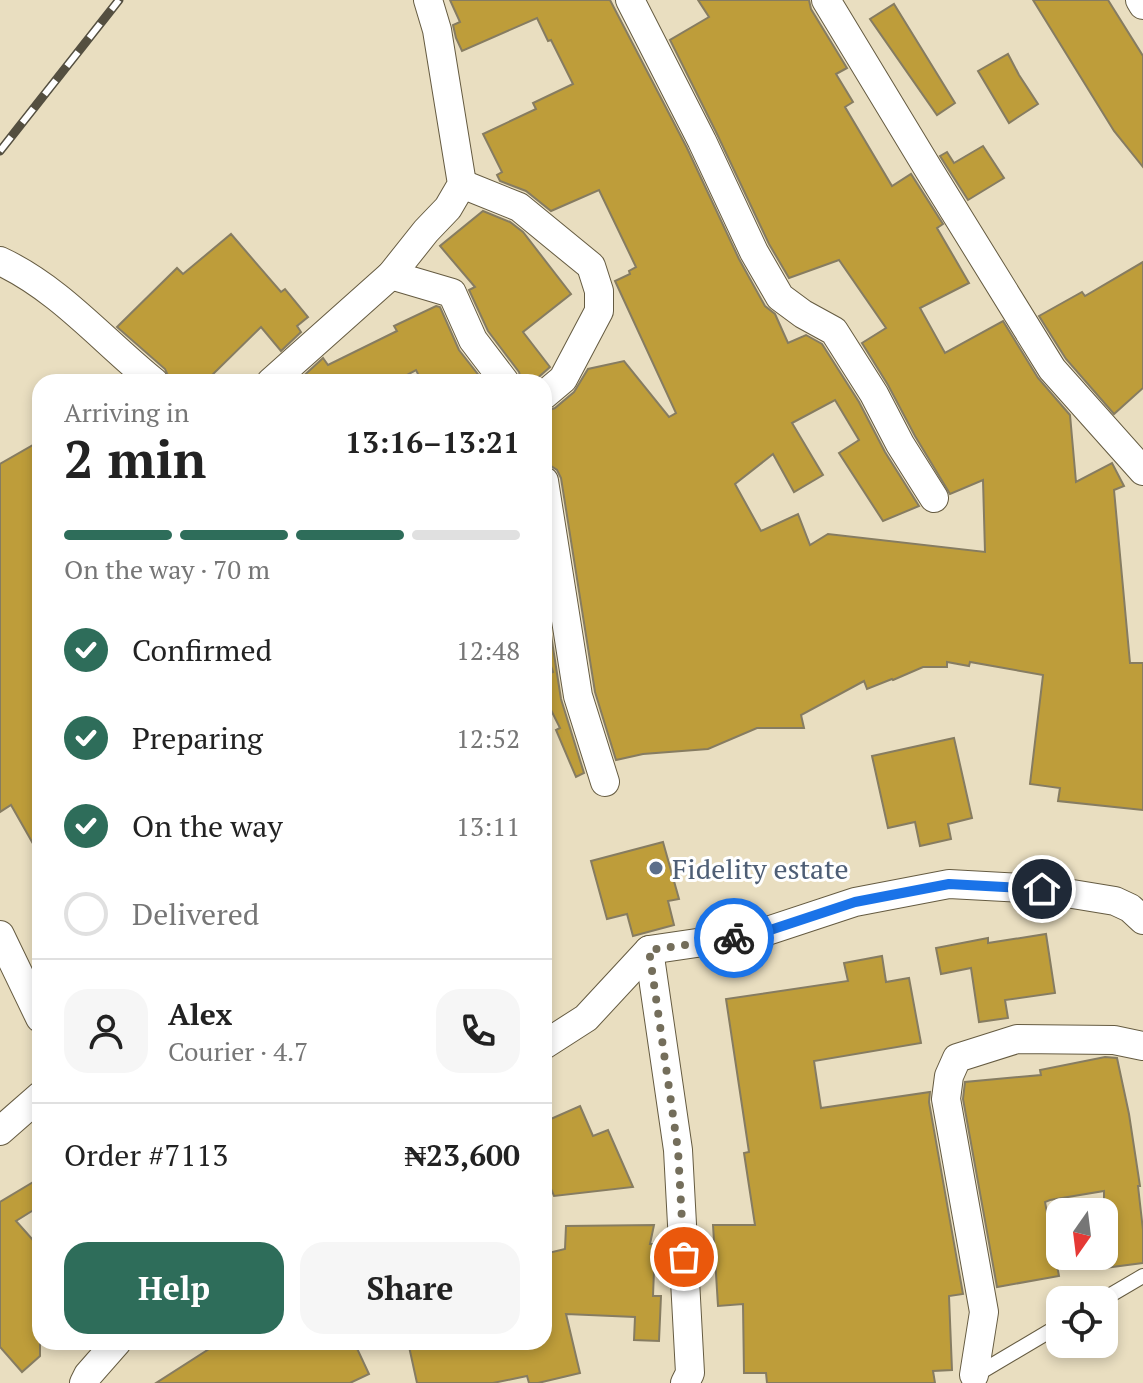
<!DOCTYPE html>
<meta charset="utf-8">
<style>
:root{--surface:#fff;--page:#f6f6f6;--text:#222;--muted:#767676;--line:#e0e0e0;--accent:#2e6d5a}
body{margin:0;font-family:"PT Serif",serif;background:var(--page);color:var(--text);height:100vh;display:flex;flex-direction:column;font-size:30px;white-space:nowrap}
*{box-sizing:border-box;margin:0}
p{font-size:26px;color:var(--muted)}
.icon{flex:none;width:44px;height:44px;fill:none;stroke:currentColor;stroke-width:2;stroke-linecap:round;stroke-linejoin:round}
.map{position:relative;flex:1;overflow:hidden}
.side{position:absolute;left:32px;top:374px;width:520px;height:976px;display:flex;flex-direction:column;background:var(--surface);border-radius:24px;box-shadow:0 4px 12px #0003}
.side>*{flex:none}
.needle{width:52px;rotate:194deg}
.fabs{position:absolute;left:1046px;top:1198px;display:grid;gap:16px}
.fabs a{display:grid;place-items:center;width:72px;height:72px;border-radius:16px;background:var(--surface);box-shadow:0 4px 12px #0003;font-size:40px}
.pin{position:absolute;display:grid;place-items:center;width:68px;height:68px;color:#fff;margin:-34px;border:4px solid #fff;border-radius:50%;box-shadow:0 2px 8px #0007}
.courier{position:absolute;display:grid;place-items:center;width:80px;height:80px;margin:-40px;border:6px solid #1a73e8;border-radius:50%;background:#fff;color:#222;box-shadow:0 2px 10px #0007}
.headline em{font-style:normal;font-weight:600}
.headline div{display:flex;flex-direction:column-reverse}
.headline{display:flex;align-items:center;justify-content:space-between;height:136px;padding:0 32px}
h1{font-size:52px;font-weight:600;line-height:60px}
.bar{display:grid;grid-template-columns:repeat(4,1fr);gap:12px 8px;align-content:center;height:96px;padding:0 32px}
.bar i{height:10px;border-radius:6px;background:var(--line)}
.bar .selected{background:var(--accent)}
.bar p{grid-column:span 4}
.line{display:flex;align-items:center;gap:20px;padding:0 32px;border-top:2px solid var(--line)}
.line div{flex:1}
.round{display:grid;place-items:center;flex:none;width:84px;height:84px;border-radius:24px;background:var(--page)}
ol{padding:0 32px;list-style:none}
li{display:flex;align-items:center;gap:24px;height:88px}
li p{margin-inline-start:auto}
li .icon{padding:8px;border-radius:50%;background:var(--accent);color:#fff;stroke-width:4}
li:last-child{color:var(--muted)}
li i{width:44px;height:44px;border:4px solid var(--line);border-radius:50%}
.action{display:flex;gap:16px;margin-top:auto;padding:16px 32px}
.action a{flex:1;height:92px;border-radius:24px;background:var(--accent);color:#fff;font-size:32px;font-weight:600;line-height:92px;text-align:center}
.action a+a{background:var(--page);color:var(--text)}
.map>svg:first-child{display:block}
.building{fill:#be9d3a;stroke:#867c61;stroke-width:2}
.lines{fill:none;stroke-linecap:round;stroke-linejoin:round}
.service-casing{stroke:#655b41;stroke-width:16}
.minor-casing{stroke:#655b41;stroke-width:30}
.service{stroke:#fff;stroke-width:14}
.minor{stroke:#fff;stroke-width:28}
.rail-casing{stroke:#544f40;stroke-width:9}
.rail{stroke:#fff;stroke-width:6;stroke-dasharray:18;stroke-linecap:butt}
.done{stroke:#746e5b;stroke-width:8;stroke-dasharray:0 14.4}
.route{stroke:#1a73e8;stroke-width:10}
.service-dot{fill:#5c6f8a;stroke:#fff;stroke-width:3}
.labels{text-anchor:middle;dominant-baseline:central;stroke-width:6;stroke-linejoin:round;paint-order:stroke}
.service-label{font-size:28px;fill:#4e5e75;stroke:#fff;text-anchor:start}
</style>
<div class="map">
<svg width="1143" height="1383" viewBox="0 0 1143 1383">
<rect width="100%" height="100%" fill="#e9dec0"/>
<g class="building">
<polygon points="450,0 610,0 687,148 739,259 765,306 775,314 788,343 806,335 822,344 859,402 885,452 919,506 883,521 839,453 859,440 835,400 792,423 823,475 794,492 773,454 735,484 761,531 798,514 810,545 828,534 985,552 983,480 950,494 915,436 888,385 862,343 886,328 839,260 789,278 769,244 717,134 670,40 709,17 698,0 809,0 811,9 847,68 836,74 853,102 845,107 892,186 911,174 943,224 937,228 969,283 920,308 945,353 1003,321 1038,378 1070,415 1076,482 1112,463 1124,486 1114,490 1130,663 1143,663 1143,810 1058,801 1060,788 1030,784 1043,675 970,662 969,666 947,662 947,667 923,667 893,680 892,679 867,689 864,681 801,715 804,728 757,728 708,749 643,754 616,760 595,692 561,478 557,470 551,466 544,464 544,412 555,408 574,392 588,369 624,361 669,417 676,413 615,281 630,274 629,271 636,267 599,190 551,211 526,191 500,181 497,175 502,172 483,134 536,109 533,103 573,84 551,40 548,41 537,18 462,51 456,38 453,25 460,22"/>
<polygon points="1033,0 1108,0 1143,56 1143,167 1114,131"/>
<polygon points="894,4 955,103 937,115 870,19"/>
<polygon points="1008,54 1019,75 1038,104 1009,123 978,71"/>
<polygon points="983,146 1004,178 968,200 940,156 947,152 954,163"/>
<polygon points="483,211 510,222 523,232 571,294 523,332 550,367 533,382 522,382 519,372 488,331 469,290 475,287 440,246"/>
<polygon points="231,234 281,292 285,289 308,317 297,326 301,332 281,351 261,327 205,382 171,382 165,369 117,327 177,268 183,274"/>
<polygon points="1143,262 1143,388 1114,414 1066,359 1039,316 1082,292 1085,296"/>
<polygon points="436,306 440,307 459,350 484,382 422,382 416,370 394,382 297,382 323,358 328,365 397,331 394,326"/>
<polygon points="40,441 40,856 11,805 0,812 0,464"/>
<polygon points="544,590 561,699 584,773 576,777 556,730 560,728 544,696 544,676 553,672 544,646"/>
<polygon points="954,738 972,818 948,824 951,839 920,846 915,822 888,828 872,756"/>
<polygon points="663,842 679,899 668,901 674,925 633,936 627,914 607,919 591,861"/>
<polygon points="1046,934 1055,993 1005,1000 1008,1018 979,1022 971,968 941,974 936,948 988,938 988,943"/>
<polygon points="882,956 886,982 909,978 921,1043 814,1061 821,1108 930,1092 929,1102 963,1294 949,1296 952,1370 933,1371 935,1383 767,1383 766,1373 744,1373 743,1304 718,1306 713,1225 755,1225 744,1153 749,1152 726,999 848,981 844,963"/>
<polygon points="1105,1057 1117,1058 1129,1114 1140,1186 1138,1186 1143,1230 1143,1263 1104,1268 1104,1191 1050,1200 1045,1202 1059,1276 997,1287 963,1099 965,1082 1041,1075 1040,1070"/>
<polygon points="580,1106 593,1136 608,1130 633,1187 554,1196 544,1172 544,1122"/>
<polygon points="40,1178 40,1206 16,1221 40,1248 40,1356 22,1372 0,1347 0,1202"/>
<polygon points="654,1225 650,1244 655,1244 653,1296 661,1296 659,1341 634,1340 635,1317 566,1314 580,1373 538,1383 529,1383 527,1376 493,1383 417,1383 408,1342 544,1342 544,1254 565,1249 566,1226"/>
<polygon points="220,1342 354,1342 369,1374 350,1383 156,1383"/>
</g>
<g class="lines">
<g class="service-casing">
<g id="service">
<polyline points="1102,1300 1143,1276"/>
<polyline points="974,1376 1060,1325"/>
</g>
</g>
<g class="minor-casing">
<g id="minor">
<polyline points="630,0 702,141 754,252 780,297 803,314 834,331 874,394 900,444 934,498"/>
<polyline points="826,0 929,170 1052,369 1143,471"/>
<polyline points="1140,0 1143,5"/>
<polyline points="462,184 519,207 591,266 599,291 599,311 563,379 544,395"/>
<path d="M0,261C60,289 103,341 154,382"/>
<polyline points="391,275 452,293 473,340 505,382"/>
<polyline points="271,382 391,275 426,231 448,208 462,184 437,30 428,0"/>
<polyline points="544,481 578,696 605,782"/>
<polyline points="0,935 40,1018"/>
<polyline points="649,950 678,1150 690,1373 685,1383"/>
<polyline points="544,1045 586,1018 649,950 758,934 855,902 949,884 1042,889 1115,901 1130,908 1143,920"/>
<polyline points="0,1131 40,1096"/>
<polyline points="974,1375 984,1312 946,1099 949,1076 957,1058 1017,1039 1114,1040 1143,1046"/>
<polyline points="84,1383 88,1375 117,1342"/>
</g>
</g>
<use href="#service" class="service"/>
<use href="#minor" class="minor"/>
<g class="rail-casing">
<polyline id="rail" points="0,151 119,0"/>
</g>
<use href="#rail" class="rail"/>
</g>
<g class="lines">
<polyline class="done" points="684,1257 678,1150 649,950 734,938"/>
<polyline class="route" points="734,938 758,934 855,902 949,884 1042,889"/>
</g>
<circle class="service-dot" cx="656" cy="868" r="8"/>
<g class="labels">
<g class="service-label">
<text x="672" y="868">Fidelity estate</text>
</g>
</g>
</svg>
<div class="fabs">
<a><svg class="needle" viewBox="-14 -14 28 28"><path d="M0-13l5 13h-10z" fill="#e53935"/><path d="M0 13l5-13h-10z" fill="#767676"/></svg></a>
<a><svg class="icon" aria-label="locate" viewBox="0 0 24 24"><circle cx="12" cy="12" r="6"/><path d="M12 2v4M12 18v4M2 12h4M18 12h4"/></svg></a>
</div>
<div class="pin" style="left:684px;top:1257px;background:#ea580c"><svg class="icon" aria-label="bag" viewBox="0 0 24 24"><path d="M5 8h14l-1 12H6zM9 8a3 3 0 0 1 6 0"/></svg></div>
<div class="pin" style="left:1042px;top:889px;background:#1f2937"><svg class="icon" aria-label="home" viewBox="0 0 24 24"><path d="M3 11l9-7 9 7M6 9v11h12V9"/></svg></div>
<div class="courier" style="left:734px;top:938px"><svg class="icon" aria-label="bike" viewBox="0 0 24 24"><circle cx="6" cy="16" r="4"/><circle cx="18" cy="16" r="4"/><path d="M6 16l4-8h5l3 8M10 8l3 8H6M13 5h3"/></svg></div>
<section class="side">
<div class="headline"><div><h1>2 min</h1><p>Arriving in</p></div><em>13:16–13:21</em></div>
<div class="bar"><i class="selected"></i><i class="selected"></i><i class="selected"></i><i></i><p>On the way · 70 m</p></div>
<ol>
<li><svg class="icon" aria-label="check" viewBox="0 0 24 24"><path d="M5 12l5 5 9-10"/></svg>Confirmed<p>12:48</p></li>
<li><svg class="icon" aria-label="check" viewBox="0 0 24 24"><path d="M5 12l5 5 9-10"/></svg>Preparing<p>12:52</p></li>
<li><svg class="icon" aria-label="check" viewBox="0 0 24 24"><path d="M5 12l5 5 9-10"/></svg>On the way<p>13:11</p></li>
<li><i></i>Delivered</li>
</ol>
<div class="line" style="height:144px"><a class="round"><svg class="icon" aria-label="person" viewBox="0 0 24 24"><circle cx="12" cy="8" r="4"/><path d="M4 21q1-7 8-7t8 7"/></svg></a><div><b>Alex</b><p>Courier · 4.7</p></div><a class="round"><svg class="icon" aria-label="phone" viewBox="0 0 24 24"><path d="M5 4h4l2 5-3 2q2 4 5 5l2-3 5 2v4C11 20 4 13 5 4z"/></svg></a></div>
<div class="line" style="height:104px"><div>Order #7113</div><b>₦23,600</b></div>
<div class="action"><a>Help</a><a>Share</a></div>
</section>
</div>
